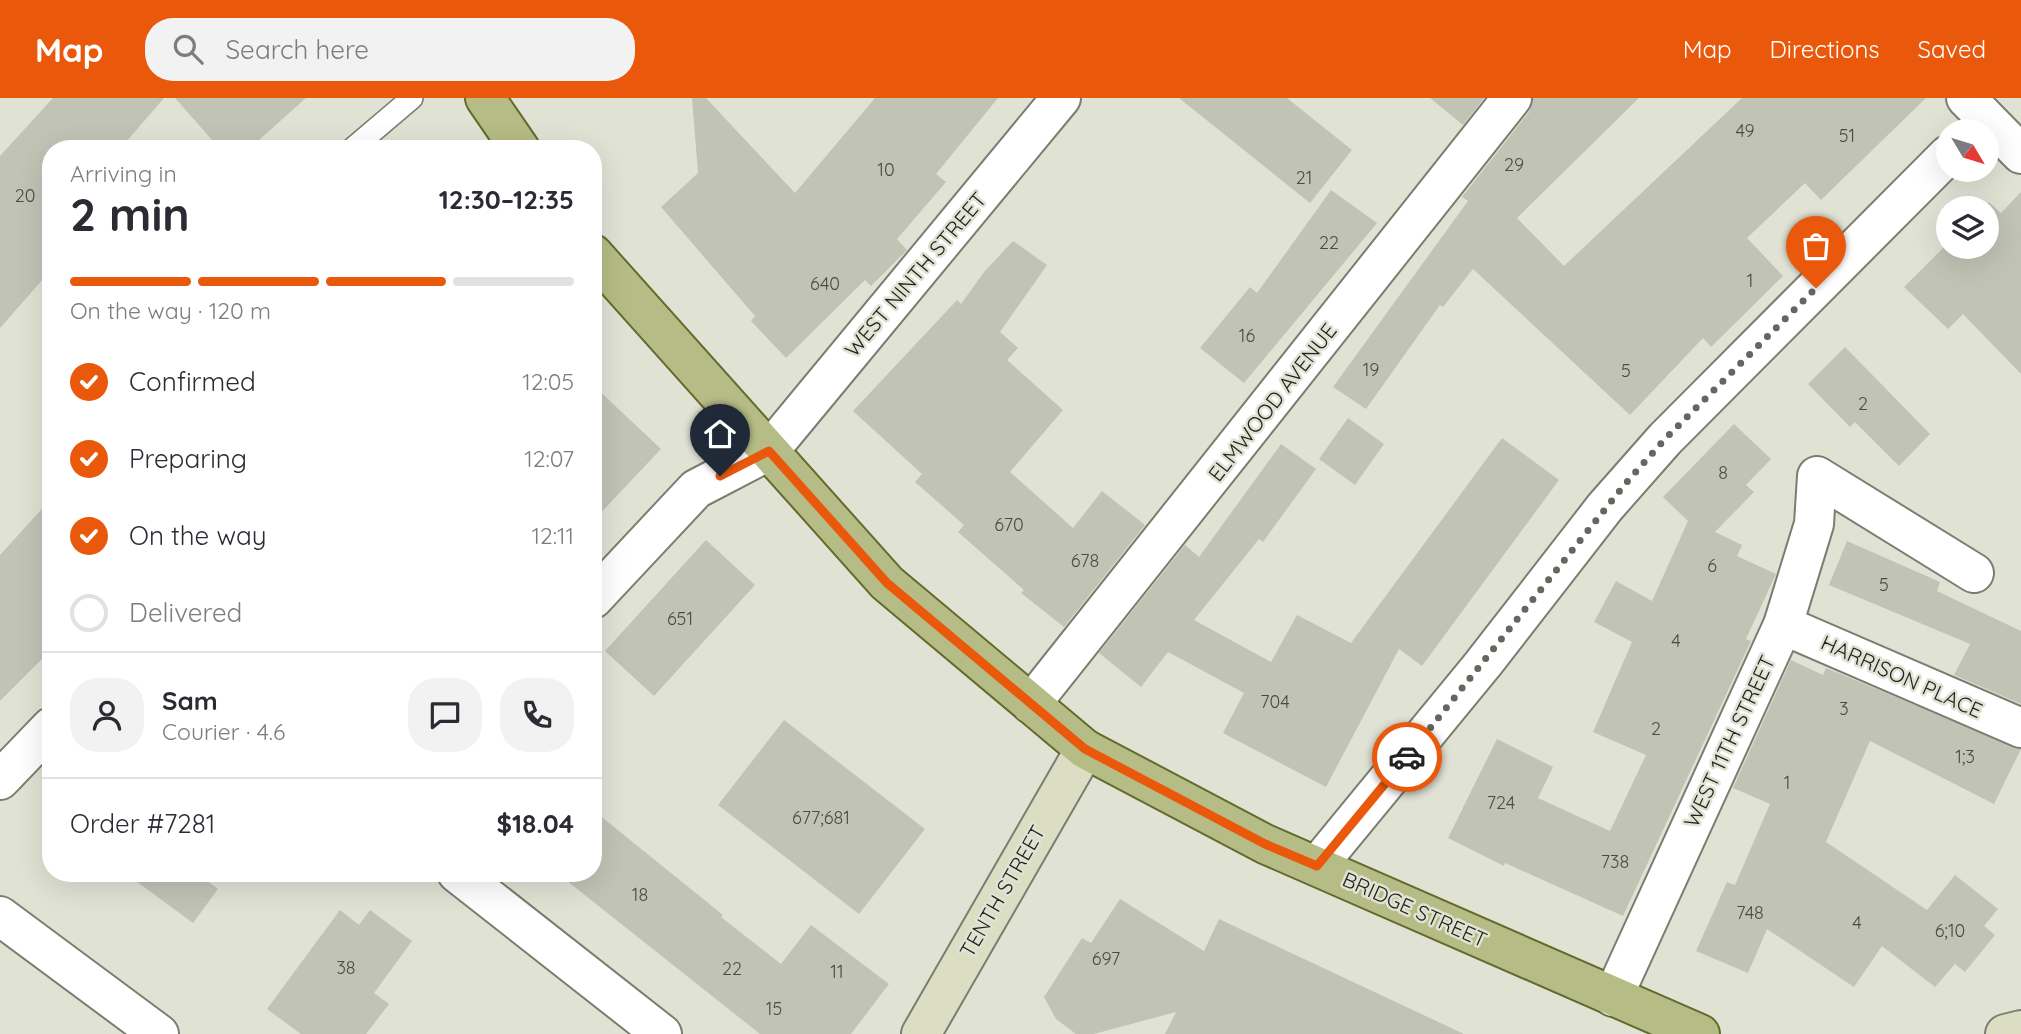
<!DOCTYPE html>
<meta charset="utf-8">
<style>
:root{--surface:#fff;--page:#f2f2f3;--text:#2b2b33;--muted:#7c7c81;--line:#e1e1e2;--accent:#ea580c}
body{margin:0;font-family:Quicksand,sans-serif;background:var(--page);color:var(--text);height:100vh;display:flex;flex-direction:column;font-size:26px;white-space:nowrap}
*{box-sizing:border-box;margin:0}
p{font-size:23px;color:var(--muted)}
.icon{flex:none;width:38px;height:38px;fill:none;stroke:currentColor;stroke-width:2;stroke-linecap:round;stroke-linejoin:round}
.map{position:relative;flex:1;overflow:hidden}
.sheet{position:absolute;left:42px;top:42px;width:560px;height:742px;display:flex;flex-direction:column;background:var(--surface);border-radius:28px;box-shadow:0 7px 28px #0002}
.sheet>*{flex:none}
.needle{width:46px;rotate:128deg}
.controls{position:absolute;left:1936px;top:21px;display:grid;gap:14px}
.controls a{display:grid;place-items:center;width:63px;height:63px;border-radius:50%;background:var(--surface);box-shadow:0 7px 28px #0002;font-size:35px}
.pin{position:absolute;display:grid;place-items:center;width:60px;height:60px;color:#fff;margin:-72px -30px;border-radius:50% 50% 50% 0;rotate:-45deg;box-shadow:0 0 7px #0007}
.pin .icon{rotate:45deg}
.courier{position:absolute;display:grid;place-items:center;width:70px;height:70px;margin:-35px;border:5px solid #ea580c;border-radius:50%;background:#fff;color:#222;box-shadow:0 2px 9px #0007}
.headline em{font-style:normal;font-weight:700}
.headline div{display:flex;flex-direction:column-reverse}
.headline{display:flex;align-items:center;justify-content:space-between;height:119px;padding:0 28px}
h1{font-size:46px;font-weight:700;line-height:52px}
.bar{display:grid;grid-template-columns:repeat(4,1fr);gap:10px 7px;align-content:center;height:84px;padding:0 28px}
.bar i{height:9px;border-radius:5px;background:var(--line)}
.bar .selected{background:var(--accent)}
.bar p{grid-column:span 4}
.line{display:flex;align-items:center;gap:18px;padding:0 28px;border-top:2px solid var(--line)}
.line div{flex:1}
.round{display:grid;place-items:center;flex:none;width:74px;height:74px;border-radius:28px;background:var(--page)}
ol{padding:0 28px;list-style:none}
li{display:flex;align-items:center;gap:21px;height:77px}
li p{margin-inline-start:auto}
li .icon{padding:7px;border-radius:50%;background:var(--accent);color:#fff;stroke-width:4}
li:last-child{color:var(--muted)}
li i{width:38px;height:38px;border:4px solid var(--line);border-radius:50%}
header{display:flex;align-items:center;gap:42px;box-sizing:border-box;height:98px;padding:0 35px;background:var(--accent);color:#fff}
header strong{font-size:33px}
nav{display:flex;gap:38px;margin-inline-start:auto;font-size:24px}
.search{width:490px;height:63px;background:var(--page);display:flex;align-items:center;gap:18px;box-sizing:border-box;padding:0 24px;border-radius:28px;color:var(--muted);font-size:26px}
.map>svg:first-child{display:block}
.building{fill:#c1c4b5}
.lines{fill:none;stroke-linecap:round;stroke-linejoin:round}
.lane-casing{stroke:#7a7d6f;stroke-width:24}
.street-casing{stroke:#7a7d6f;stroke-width:42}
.secondary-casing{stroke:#7a7d6f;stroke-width:42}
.primary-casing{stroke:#636a2c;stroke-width:42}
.lane{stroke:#fff;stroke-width:21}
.street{stroke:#fff;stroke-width:38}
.secondary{stroke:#dbdec2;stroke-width:38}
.primary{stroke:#b6bc85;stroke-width:38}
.done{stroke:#65675e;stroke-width:7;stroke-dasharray:0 12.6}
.route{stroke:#ea580c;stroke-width:9}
.labels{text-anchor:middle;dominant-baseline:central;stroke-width:5;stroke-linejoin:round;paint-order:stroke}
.number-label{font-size:18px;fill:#4a4c44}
.street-label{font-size:21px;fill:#23241f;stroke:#e0e3d4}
</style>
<header>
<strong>Map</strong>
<div class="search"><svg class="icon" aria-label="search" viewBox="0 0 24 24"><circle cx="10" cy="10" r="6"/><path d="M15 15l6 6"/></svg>Search here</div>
<nav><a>Map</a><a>Directions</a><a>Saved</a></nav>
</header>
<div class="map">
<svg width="2021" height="936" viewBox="0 0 2021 936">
<rect width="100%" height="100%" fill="#e0e3d4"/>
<g class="building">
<polygon points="53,0 164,0 120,51 51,51 51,172 0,230 0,58"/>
<polygon points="175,0 306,0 249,51 220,51"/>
<polygon points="692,0 706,0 795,95 875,0 998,0 936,76 946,84 897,141 907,152 871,188 865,182 786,260 751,223 755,218 661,109 698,75"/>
<polygon points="1179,0 1287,0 1352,52 1310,105"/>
<polygon points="1430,0 1484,0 1463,27"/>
<polygon points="1533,0 1639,0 1517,120 1564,168 1742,0 1926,0 1821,102 1805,85 1747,140 1783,178 1711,249 1703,240 1630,317 1473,171 1443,209 1440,207 1366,311 1333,289 1468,103 1462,99 1529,14"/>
<polygon points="1331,92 1377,125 1244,285 1200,250 1250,189 1257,195"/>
<polygon points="2021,94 2021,276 1963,216 1948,231 1904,189 1948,145 1948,149 1986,149 1986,110 1983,110 1989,104 2001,115"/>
<polygon points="1013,143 1047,167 1000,234 1018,250 1007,262 1063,312 1010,374 1073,430 1102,393 1145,427 1064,529 1021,495 1024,492 958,434 964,427 915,384 922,376 853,313 957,202 961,206 984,174"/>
<polygon points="1845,249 1930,336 1899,368 1855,324 1850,329 1808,286"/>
<polygon points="593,287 661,351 593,423"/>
<polygon points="1348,320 1384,346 1355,387 1319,361"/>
<polygon points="1734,326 1771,361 1746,387 1754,394 1715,434 1742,447 1737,458 1776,476 1746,541 1751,543 1623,818 1505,765 1504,768 1448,740 1497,641 1553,669 1538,700 1610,733 1646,657 1593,634 1632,544 1594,524 1616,483 1652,503 1688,423 1663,399"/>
<polygon points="1502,340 1559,382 1422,568 1399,551 1326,689 1223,635 1244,595 1168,554 1141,589 1099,555 1185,447 1199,459 1281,346 1316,371 1263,444 1259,441 1194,522 1271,564 1297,517 1351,545"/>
<polygon points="51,401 51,552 0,603 0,457"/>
<polygon points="706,442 755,487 654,598 605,553"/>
<polygon points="1847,443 1940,484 1937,493 2021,533 2021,606 1954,577 1970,546 1829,487"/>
<polygon points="1791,562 1823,577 1826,570 2021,651 1994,706 1870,643 1826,744 1927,812 1955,777 1998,811 1984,828 1995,837 1965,874 1955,866 1935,889 1882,848 1854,889 1767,831 1748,875 1696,853 1727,784 1735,787 1770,706 1733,690"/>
<polygon points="784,622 925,731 859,816 718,707"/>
<polygon points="593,712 723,817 721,819 781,866 811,827 889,886 851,936 760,936 557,775 593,775"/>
<polygon points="125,775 197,775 218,791 193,825"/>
<polygon points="1120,801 1204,853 1219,821 1464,936 1165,936 1176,914 1094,936 1076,936 1056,921 1044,899 1082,840 1091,845"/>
<polygon points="340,812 359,827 370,812 412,843 374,895 389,906 366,936 301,936 267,911"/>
</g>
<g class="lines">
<g class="lane-casing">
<polyline id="lane" points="352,51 412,0"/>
</g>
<g class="street-casing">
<g id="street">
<polyline points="1966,0 2021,56"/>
<polyline points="593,501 696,391 769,353 1061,0"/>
<polyline points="1783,527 2021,630"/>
<polyline points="1031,606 1512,0"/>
<polyline points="0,682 51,629"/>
<polyline points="1317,768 1483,566 1605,409 1665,341 1948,57"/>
<polyline points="457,775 662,936"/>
<polyline points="0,818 159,936"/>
<polyline points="1613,899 1783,527 1814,426 1817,378 1974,475"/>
</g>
</g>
<g class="secondary-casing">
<g id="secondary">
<polyline points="921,936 1085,651"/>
<polyline points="2005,936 2021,932"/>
</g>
</g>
<g class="primary-casing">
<g id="primary">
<polyline points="485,0 520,51"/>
<polyline points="593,156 887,485 1085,651 1265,746 1700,936"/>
</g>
</g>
<use href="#lane" class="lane"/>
<use href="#street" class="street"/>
<use href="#secondary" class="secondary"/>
<use href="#primary" class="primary"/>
</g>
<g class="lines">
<polyline class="done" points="1407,659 1626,385 1665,341 1816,190"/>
<polyline class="route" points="720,378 769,353 887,485 1085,651 1265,746 1317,768 1407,659"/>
</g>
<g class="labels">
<g class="number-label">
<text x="1745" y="32">49</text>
<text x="1847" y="37">51</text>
<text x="1514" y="66">29</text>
<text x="886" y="71">10</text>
<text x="1304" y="79">21</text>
<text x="25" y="97">20</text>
<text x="1329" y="144">22</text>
<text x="1750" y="182">1</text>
<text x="825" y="185">640</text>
<text x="1247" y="237">16</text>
<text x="1371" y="271">19</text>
<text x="1626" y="272">5</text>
<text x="1863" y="305">2</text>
<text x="1723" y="374">8</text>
<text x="1009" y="426">670</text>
<text x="1085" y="462">678</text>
<text x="1712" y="467">6</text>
<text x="1884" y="486">5</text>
<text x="680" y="520">651</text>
<text x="1676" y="542">4</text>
<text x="1275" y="603">704</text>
<text x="1844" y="610">3</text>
<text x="1656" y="630">2</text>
<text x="1965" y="658">1;3</text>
<text x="1787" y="684">1</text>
<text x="1501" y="704">724</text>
<text x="821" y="719">677;681</text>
<text x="1615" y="763">738</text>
<text x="640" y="796">18</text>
<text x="1750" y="814">748</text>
<text x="1857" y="824">4</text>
<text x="1950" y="832">6;10</text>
<text x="1106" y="860">697</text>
<text x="346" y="869">38</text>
<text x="732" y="870">22</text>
<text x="837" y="873">11</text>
<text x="774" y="910">15</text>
</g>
<g class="street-label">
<text transform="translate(915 176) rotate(-50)">WEST NINTH STREET</text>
<text transform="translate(1272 304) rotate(-52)">ELMWOOD AVENUE</text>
<text transform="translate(1902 578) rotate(24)">HARRISON PLACE</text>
<text transform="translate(1729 643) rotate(-65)">WEST 11TH STREET</text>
<text transform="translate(1002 793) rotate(-60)">TENTH STREET</text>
<text transform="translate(1415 811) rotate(24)">BRIDGE STREET</text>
</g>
</g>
</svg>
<div class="controls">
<a><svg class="needle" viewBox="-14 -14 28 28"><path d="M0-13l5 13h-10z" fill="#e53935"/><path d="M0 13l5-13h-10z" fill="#7c7c81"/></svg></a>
<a><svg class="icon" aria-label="layers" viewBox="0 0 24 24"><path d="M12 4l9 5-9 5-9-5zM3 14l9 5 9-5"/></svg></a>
</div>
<div class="pin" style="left:1816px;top:190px;background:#ea580c"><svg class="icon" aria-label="bag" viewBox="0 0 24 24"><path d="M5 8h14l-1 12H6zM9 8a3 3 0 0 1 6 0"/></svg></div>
<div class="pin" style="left:720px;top:378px;background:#1f2937"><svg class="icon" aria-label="home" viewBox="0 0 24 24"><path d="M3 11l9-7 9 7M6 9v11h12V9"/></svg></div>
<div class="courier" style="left:1407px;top:659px"><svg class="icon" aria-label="car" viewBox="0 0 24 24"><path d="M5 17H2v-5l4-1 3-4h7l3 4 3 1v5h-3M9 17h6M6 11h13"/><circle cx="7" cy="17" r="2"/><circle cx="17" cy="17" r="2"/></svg></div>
<section class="sheet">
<div class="headline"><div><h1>2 min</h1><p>Arriving in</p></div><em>12:30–12:35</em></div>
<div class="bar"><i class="selected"></i><i class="selected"></i><i class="selected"></i><i></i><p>On the way · 120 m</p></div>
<ol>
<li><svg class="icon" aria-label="check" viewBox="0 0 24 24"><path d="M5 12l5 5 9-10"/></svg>Confirmed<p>12:05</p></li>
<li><svg class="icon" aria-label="check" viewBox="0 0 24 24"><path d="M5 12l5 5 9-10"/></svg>Preparing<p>12:07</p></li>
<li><svg class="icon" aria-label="check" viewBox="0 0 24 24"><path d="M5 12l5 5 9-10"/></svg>On the way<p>12:11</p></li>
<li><i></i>Delivered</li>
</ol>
<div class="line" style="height:126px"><a class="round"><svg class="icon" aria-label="person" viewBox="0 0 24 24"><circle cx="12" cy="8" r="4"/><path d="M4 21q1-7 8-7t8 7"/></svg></a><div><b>Sam</b><p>Courier · 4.6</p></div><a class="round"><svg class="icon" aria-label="chat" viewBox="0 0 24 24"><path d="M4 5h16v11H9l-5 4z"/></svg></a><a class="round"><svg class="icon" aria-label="phone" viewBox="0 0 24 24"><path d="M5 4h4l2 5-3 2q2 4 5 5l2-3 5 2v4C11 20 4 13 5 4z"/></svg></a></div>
<div class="line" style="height:91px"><div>Order #7281</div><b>$18.04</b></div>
</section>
</div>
